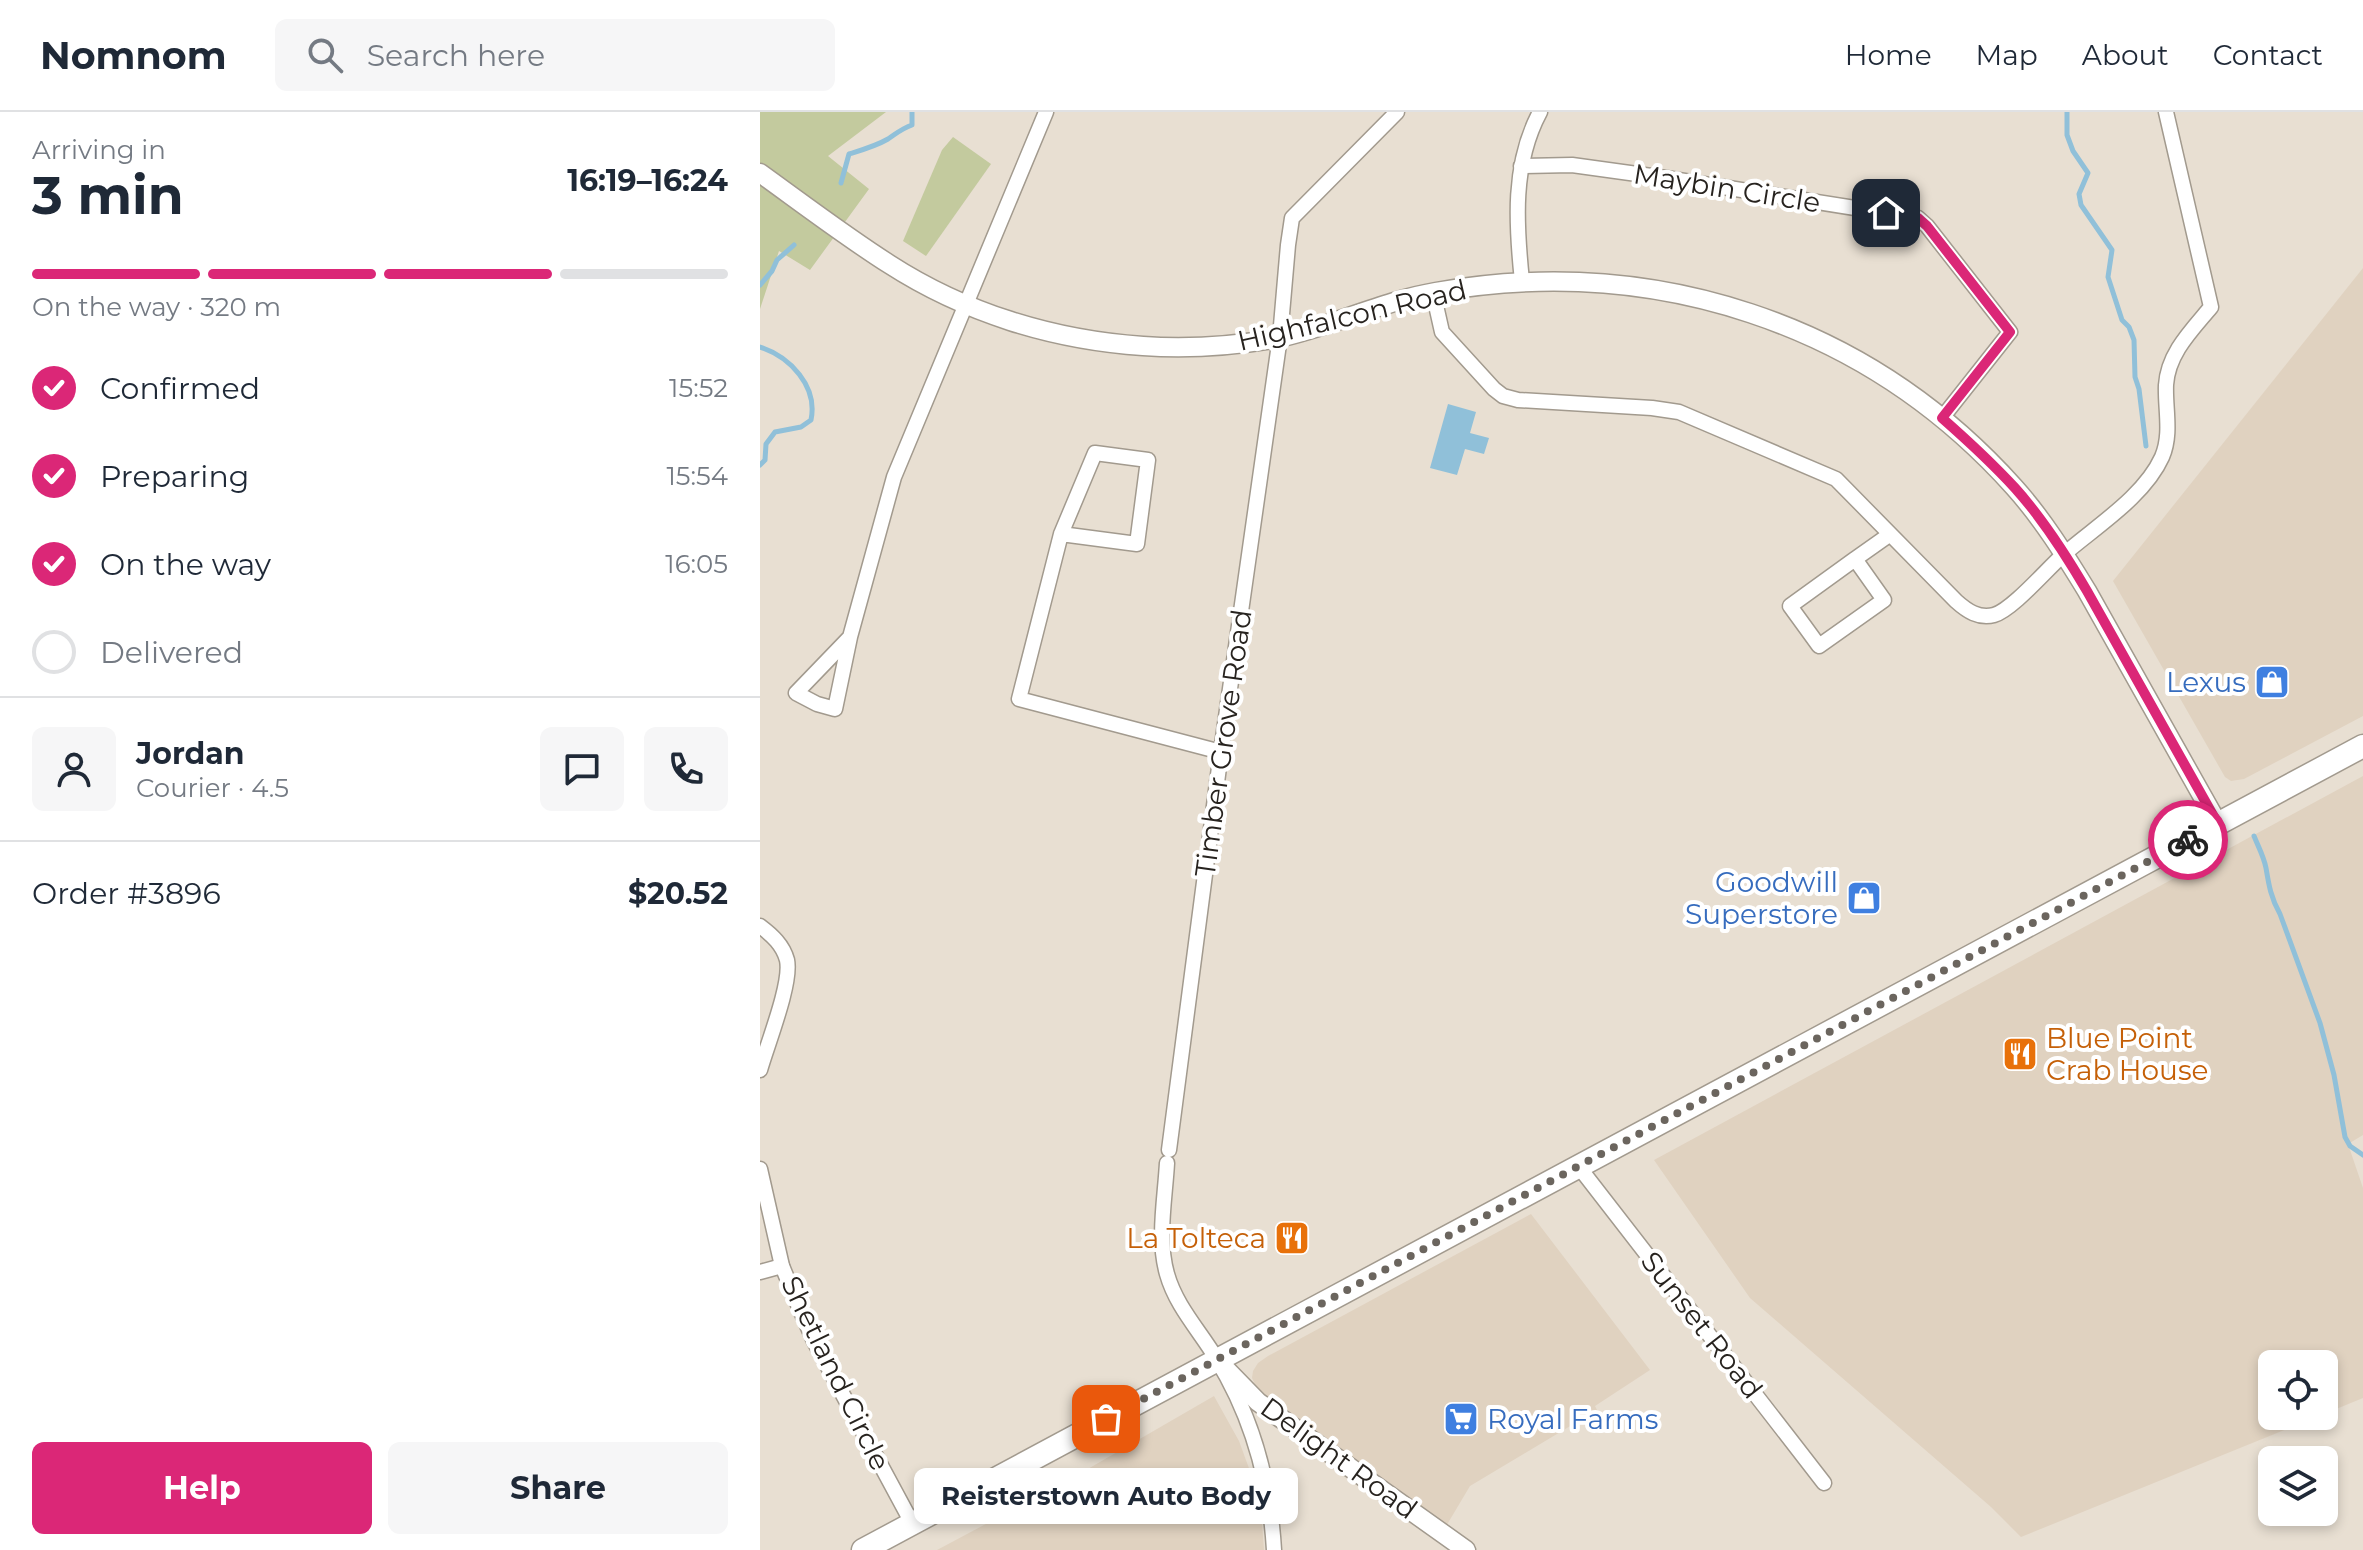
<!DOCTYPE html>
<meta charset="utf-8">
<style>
:root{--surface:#fff;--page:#f6f6f7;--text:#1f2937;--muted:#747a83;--line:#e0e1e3;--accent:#db2777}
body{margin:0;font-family:Montserrat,sans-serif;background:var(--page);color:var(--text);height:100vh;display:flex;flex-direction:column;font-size:30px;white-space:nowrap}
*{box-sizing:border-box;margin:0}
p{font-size:26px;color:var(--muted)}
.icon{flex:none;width:44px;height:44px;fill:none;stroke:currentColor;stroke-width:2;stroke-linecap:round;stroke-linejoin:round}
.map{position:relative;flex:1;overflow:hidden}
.side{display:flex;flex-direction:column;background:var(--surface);width:760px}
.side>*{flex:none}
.tools{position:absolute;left:1498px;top:1238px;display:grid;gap:16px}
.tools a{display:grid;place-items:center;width:80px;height:80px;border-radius:12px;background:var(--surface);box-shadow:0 4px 12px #0003;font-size:40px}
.pin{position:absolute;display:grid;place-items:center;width:68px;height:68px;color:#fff;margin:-34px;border-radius:16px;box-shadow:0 4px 12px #0006}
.courier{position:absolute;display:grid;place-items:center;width:80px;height:80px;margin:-40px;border:6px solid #db2777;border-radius:50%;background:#fff;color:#222;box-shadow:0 2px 10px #0007}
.bubble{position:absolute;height:56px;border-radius:12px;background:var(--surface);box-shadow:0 4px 12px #0003;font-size:26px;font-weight:700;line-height:56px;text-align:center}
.overview em{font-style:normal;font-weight:700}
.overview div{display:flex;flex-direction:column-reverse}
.overview{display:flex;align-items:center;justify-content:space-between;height:136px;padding:0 32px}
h1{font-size:52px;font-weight:700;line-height:60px}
.bar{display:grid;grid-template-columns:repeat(4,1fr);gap:12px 8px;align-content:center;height:96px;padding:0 32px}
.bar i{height:10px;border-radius:6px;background:var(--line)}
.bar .active{background:var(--accent)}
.bar p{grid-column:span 4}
.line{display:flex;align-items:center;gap:20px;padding:0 32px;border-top:2px solid var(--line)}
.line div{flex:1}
.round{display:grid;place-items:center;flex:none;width:84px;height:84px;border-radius:12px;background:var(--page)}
ol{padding:0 32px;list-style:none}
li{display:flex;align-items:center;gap:24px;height:88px}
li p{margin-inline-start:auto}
li .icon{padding:8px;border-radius:50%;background:var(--accent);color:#fff;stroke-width:4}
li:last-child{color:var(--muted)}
li i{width:44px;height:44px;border:4px solid var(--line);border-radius:50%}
.action{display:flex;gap:16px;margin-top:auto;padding:16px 32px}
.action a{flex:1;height:92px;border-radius:12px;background:var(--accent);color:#fff;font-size:32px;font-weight:700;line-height:92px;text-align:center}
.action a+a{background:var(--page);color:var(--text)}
header{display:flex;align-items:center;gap:48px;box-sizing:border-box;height:112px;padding:0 40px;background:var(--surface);border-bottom:2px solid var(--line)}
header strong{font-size:38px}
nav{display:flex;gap:44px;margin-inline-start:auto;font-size:28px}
.search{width:560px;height:72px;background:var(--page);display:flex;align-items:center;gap:20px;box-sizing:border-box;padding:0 28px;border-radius:12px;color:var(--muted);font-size:30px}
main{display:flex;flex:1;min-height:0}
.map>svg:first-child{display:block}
.built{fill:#e0d2c0}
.green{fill:#c3ca9e}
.water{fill:#90c0d9}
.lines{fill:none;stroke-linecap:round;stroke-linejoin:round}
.stream{stroke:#90c0d9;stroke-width:5}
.minor-casing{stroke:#a29a8e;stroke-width:17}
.tertiary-casing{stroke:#a29a8e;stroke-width:21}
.primary-casing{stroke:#a29a8e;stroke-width:25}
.minor{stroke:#fff;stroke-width:14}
.tertiary{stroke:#fff;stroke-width:18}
.primary{stroke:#fff;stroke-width:22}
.done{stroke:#6b655e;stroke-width:8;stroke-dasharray:0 14.4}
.route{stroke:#db2777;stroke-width:10}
.labels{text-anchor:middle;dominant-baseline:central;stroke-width:8;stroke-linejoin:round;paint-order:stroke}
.street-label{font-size:28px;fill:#27231f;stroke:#fff}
.shop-label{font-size:28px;fill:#366cbe;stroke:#fff;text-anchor:end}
.food-label{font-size:28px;fill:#c56008;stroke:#fff;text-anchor:start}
</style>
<header>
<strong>Nomnom</strong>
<div class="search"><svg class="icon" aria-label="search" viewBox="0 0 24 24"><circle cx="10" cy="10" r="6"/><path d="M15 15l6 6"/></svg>Search here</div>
<nav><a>Home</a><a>Map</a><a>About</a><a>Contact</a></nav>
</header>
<main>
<section class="side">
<div class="overview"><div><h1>3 min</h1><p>Arriving in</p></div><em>16:19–16:24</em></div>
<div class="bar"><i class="active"></i><i class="active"></i><i class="active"></i><i></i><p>On the way · 320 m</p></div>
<ol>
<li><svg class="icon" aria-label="check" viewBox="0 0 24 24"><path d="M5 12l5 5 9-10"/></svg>Confirmed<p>15:52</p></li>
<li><svg class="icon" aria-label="check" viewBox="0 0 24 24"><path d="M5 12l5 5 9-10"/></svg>Preparing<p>15:54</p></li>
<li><svg class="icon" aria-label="check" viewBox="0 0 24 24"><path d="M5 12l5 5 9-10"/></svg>On the way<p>16:05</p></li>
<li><i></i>Delivered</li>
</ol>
<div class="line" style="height:144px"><a class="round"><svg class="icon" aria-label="person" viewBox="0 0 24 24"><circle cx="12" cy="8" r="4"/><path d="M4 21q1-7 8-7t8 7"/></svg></a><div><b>Jordan</b><p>Courier · 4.5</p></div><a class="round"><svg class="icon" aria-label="chat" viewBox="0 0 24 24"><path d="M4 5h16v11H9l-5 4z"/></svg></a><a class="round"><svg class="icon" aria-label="phone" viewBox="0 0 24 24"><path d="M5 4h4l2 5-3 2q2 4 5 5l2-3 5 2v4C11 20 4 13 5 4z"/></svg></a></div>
<div class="line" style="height:104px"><div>Order #3896</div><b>$20.52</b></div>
<div class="action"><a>Help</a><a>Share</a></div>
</section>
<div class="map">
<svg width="1603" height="1438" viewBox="0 0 1603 1438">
<rect width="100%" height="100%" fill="#e8dfd2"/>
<g class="built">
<polygon points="1603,156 1603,604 1484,667 1471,669 1465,665 1353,469"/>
<polygon points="1603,664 1603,1023 1588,1032 1603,1076 1603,1286 1564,1302 1564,1252 1512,1252 1512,1304 1559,1304 1261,1425 1231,1395 990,1186 894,1048"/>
<polygon points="771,1102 890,1258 835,1294 837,1298 710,1374 685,1416 518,1297 498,1278 492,1266 493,1259 498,1251 508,1244"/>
<polygon points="454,1284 479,1329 494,1370 501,1397 504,1438 177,1438 314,1365"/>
</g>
<g class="green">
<polygon points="0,0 126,0 68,44 109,77 50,158 19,139 0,197"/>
<polygon points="193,25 231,52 166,144 143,129 182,38"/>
</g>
<polygon class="water" points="688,292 716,300 710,321 729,326 724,342 705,337 697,363 670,356"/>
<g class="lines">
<g class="stream">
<polyline points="1307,0 1307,23 1313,39 1328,61 1319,82 1321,93 1352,138 1348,165 1362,208 1369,215 1374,228 1375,265 1379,277 1386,334"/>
<path d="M81,71L89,42C102,38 116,34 128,27C137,21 141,17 152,13V0"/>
<polyline points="0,173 12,159 17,148 34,133"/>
<path d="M0,235C30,245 58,274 51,308L41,315L15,320L6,332L5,348L0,353"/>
<path d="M1494,724C1498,734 1504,745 1506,756C1509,774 1511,786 1520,802L1560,911L1574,963L1585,1025L1590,1034L1603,1043"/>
</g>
<g class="minor-casing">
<g id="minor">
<polyline points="761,54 812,53 906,66 1158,106 1167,114 1250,220 1182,306"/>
<path d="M762,169C756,112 752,52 780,0"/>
<path d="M673,180L682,220L734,277L743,284L758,288L892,296L919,300L1076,367L1196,489C1207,499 1219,507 1234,503C1252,498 1287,457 1303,443C1335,415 1384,385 1402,345C1412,322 1405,297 1406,273C1408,241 1432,218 1451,195L1406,0"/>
<polyline points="301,422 377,432 388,348 335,341 301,422 259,587 461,640"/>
<polyline points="1095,447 1030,494 1059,534 1124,488 1095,447 1129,423"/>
<polyline points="90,525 75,597 57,592 36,581 90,525 134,365 286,0"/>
<path d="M0,814C12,823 23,833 27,848C32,871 7,933 0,958"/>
<polyline points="409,1038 461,640 520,225 528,133 532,106 637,0"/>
<path d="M407,1051C405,1087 397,1127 407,1162C416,1194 439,1218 456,1246C492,1304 510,1370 514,1438"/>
<polyline points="819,1055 1064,1371"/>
<polyline points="0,1057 22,1154 39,1195 54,1229 152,1411"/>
<polyline points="0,1160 22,1154"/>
</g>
</g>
<g class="tertiary-casing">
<g id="tertiary">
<path d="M0,61C43,92 85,124 129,152C205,201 293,228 383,234C427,237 474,234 518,226C571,215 622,189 676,180C893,142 1106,210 1254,375C1282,406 1305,443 1327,479L1458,712"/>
<polyline points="457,1248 498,1290 706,1438"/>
</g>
</g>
<g class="primary-casing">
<polyline id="primary" points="103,1438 1603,634"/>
</g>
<use href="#minor" class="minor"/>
<use href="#tertiary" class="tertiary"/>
<use href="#primary" class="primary"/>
</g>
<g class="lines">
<polyline class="done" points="346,1307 1428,728"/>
<path class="route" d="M1126,101L1158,106L1167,114L1250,220L1182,306C1207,328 1232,351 1255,376C1283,407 1306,443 1327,479L1458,712L1428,728"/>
</g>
<defs>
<g id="shop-square" transform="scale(1.8)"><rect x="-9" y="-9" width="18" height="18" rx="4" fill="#3f7fe0" stroke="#fff"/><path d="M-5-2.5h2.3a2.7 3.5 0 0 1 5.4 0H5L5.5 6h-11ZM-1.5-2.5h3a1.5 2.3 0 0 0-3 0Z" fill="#fff"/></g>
<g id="restaurant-square" transform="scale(1.8)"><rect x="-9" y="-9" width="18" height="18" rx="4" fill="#e8710a" stroke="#fff"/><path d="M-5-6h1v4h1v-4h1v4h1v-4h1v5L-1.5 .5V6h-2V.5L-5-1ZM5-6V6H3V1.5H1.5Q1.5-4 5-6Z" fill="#fff"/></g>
<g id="supermarket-square" transform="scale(1.8)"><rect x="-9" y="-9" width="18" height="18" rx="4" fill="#3f7fe0" stroke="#fff"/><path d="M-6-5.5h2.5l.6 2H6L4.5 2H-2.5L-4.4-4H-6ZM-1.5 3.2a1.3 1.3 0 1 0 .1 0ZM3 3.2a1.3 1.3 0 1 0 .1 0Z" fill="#fff"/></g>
</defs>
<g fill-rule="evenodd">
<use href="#shop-square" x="1512" y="570"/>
<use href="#shop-square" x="1104" y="786"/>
<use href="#restaurant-square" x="1260" y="942"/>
<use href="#restaurant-square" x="532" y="1126"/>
<use href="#supermarket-square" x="701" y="1307"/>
</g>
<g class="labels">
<g class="street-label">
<text transform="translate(967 76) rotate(9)">Maybin Circle</text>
<text transform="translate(592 203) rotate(-13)">Highfalcon Road</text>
<text transform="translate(463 631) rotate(-82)">Timber Grove Road</text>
<text transform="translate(942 1213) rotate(52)">Sunset Road</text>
<text transform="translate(76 1261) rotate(64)">Shetland Circle</text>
<text transform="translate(579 1346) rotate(36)">Delight Road</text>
</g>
<g class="shop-label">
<text x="1486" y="570">Lexus</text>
<text x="1078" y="770">Goodwill<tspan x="1078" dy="32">Superstore</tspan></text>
<text x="727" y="1307" text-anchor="start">Royal Farms</text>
</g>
<g class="food-label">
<text x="1286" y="926">Blue Point<tspan x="1286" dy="32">Crab House</tspan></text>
<text x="506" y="1126" text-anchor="end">La Tolteca</text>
</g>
</g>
</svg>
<div class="tools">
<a><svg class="icon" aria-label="locate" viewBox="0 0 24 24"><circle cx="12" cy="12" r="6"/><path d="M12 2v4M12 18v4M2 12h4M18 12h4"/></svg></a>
<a><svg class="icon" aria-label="layers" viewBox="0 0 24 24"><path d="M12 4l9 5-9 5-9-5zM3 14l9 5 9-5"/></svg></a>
</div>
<div class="pin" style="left:346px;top:1307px;background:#ea580c"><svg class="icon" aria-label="bag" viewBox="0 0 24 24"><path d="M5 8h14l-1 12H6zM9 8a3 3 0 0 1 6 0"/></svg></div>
<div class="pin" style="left:1126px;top:101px;background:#1f2937"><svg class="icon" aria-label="home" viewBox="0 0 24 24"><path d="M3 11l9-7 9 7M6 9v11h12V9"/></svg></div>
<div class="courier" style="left:1428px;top:728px"><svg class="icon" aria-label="bike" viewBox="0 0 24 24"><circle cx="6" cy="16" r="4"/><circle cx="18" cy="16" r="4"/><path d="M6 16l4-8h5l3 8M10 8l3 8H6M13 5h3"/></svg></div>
<div class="bubble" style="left:154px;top:1356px;width:384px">Reisterstown Auto Body</div>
</div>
</main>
